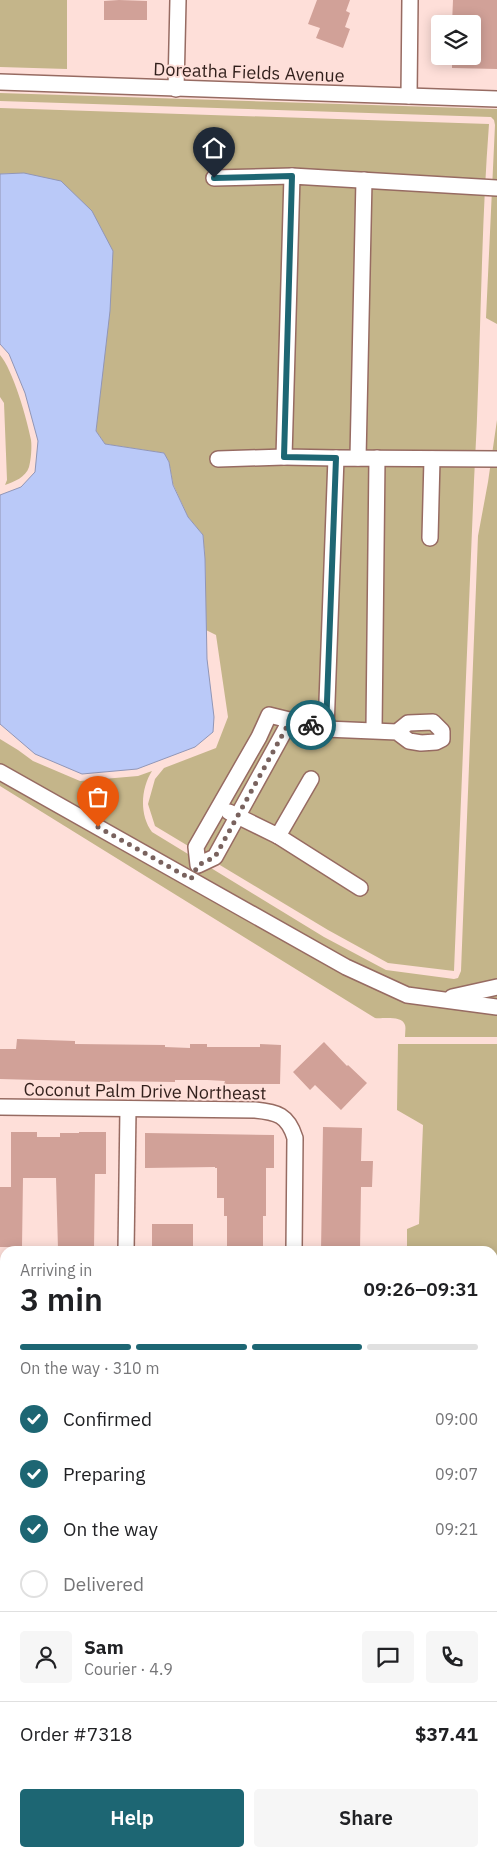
<!DOCTYPE html>
<meta charset="utf-8">
<style>
:root{--surface:#fff;--page:#f6f6f6;--text:#202124;--muted:#757577;--line:#e0e0e0;--accent:#1d6673}
body{margin:0;font-family:"IBM Plex Sans",sans-serif;background:var(--page);color:var(--text);height:100vh;display:flex;flex-direction:column;font-size:19px;white-space:nowrap}
*{box-sizing:border-box;margin:0}
p{font-size:16px;color:var(--muted)}
.icon{flex:none;width:28px;height:28px;fill:none;stroke:currentColor;stroke-width:2;stroke-linecap:round;stroke-linejoin:round}
.map{position:relative;flex:1;overflow:hidden}
.side{position:absolute;left:0px;top:1246px;width:498px;height:611px;display:flex;flex-direction:column;background:var(--surface);border-radius:15px 15px 0 0;box-shadow:0 2px 12px #0003}
.side>*{flex:none}
.fabs{position:absolute;left:431px;top:15px;display:grid;gap:10px}
.fabs a{display:grid;place-items:center;width:50px;height:50px;border-radius:5px;background:var(--surface);box-shadow:0 2px 12px #0003;font-size:25px}
.pin{position:absolute;display:grid;place-items:center;width:42px;height:42px;color:#fff;margin:-51px -21px;border-radius:50% 50% 50% 0;rotate:-45deg;box-shadow:0 0 5px #0007}
.pin .icon{rotate:45deg}
.courier{position:absolute;display:grid;place-items:center;width:50px;height:50px;margin:-25px;border:4px solid #1d6673;border-radius:50%;background:#fff;color:#222;box-shadow:0 1px 6px #0007}
.headline em{font-style:normal;font-weight:600}
.headline div{display:flex;flex-direction:column-reverse}
.headline{display:flex;align-items:center;justify-content:space-between;height:85px;padding:0 20px}
h1{font-size:32px;font-weight:600;line-height:38px}
.bar{display:grid;grid-template-columns:repeat(4,1fr);gap:8px 5px;align-content:center;height:60px;padding:0 20px}
.bar i{height:6px;border-radius:4px;background:var(--line)}
.bar .current{background:var(--accent)}
.bar p{grid-column:span 4}
.line{display:flex;align-items:center;gap:12px;padding:0 20px;border-top:1px solid var(--line)}
.line div{flex:1}
.round{display:grid;place-items:center;flex:none;width:52px;height:52px;border-radius:5px;background:var(--page)}
ol{padding:0 20px;list-style:none}
li{display:flex;align-items:center;gap:15px;height:55px}
li p{margin-inline-start:auto}
li .icon{padding:5px;border-radius:50%;background:var(--accent);color:#fff;stroke-width:4}
li:last-child{color:var(--muted)}
li i{width:28px;height:28px;border:2px solid var(--line);border-radius:50%}
.primary-button{display:flex;gap:10px;margin-top:auto;padding:10px 20px}
.primary-button a{flex:1;height:58px;border-radius:5px;background:var(--accent);color:#fff;font-size:20px;font-weight:600;line-height:58px;text-align:center}
.primary-button a+a{background:var(--page);color:var(--text)}
.map>svg:first-child{display:block}
.green{fill:#c4b58a}
.water{fill:#bac9f8;stroke:#9196b6}
.building{fill:#d1a198}
.lines{fill:none;stroke-linecap:round;stroke-linejoin:round}
.minor-casing{stroke:#976b62;stroke-width:18}
.minor{stroke:#fff;stroke-width:15}
.done{stroke:#79625e;stroke-width:5;stroke-dasharray:0 9}
.route{stroke:#1d6673;stroke-width:6}
.labels{text-anchor:middle;dominant-baseline:central;stroke-width:4;stroke-linejoin:round;paint-order:stroke}
.street-label{font-size:18px;fill:#311f1b;stroke:#fedfd9}
</style>
<div class="map">
<svg width="497" height="1857" viewBox="0 0 497 1857">
<rect width="100%" height="100%" fill="#fedfd9"/>
<g class="green">
<polygon points="0,0 67,0 67,69 0,67"/>
<polygon points="0,93 497,109 497,324 486,318 495,125 494,120 491,117 0,101"/>
<path d="M0,108L489,124C480,243 481,362 474,481L454,971L388,963L328,930L155,826L148,804L155,779L164,768L216,748L228,717L216,635L206,630L205,559L203,535L188,517L173,484L169,462L164,453L105,444L96,431L102,371L24,173L0,174Z"/>
<path d="M0,355C13,370 27,419 31,440C32,447 31,460 29,467C26,477 14,482 5,485L7,480L4,403L0,397Z"/>
<path d="M497,420V1037H405C405,1033 406,1028 405,1025C402,1015 382,1019 375,1018L0,786V739L18,750L33,761L80,781L138,776L152,771C141,788 139,815 152,832L324,937L386,970L454,979L458,978L461,971L478,536L488,482Z"/>
<polygon points="398,1044 497,1044 497,1383 493,1385 492,1251 407,1251 407,1229 419,1224 423,1125 397,1110"/>
<polygon points="492,1442 497,1442 497,1550 492,1549"/>
<polygon points="493,1615 497,1621 497,1857 375,1857 375,1853 492,1852"/>
</g>
<polygon class="water" points="24,173 61,181 92,211 113,251 110,311 96,431 105,444 164,453 169,462 173,485 188,517 203,535 205,559 207,659 214,717 213,732 195,747 137,769 82,774 35,754 0,724 0,495 21,487 35,472 38,441 25,393 9,354 0,344 0,174"/>
<g class="building">
<polygon points="119,0 147,1 147,20 104,20 104,1"/>
<polygon points="317,0 350,0 346,11 350,13 345,27 350,29 343,48 316,38 320,28 308,24"/>
<polygon points="453,0 497,0 497,69 452,68 452,56 472,56 472,24 452,24"/>
<polygon points="17,1039 75,1041 75,1044 165,1045 165,1047 190,1048 190,1044 207,1044 207,1047 260,1047 260,1044 281,1045 280,1084 224,1084 225,1081 207,1080 175,1080 175,1082 110,1081 110,1082 0,1079 0,1049 16,1049"/>
<polygon points="324,1042 347,1066 348,1065 367,1083 341,1110 315,1085 310,1090 293,1072"/>
<polygon points="323,1127 362,1128 361,1161 373,1161 372,1187 361,1187 360,1251 321,1251"/>
<polygon points="11,1132 37,1132 37,1137 60,1137 60,1133 79,1133 79,1132 106,1132 106,1174 95,1174 94,1249 58,1249 56,1178 23,1178 22,1247 0,1247 0,1187 11,1187"/>
<polygon points="145,1133 274,1135 274,1168 266,1168 266,1216 263,1216 263,1250 227,1250 227,1216 224,1216 224,1198 217,1198 217,1168 215,1168 215,1167 145,1168"/>
<rect x="152" y="1224" width="41" height="27"/>
</g>
<g class="lines">
<g class="minor-casing">
<g id="minor">
<polyline points="0,82 497,99"/>
<polyline points="176,89 178,0"/>
<polyline points="409,96 410,0"/>
<polyline points="214,178 292,176"/>
<polyline points="336,458 284,457 292,176 497,188"/>
<polyline points="358,458 364,180"/>
<polyline points="218,459 284,457"/>
<polyline points="430,538 432,459"/>
<polyline points="290,721 215,857 198,865 196,847 259,737 269,715 326,729 397,732 409,741 421,743 436,742 442,739 442,731 433,722 408,723 397,732"/>
<polyline points="326,729 336,458 497,459"/>
<polyline points="374,730 377,458"/>
<polyline points="0,772 346,967 407,995 497,1007"/>
<polyline points="229,812 278,836 311,779"/>
<polyline points="278,836 360,888"/>
<polyline points="452,997 497,987"/>
<path d="M0,1107L255,1110C277,1112 288,1115 295,1138L294,1251"/>
<polyline points="126,1251 128,1109"/>
<polyline points="492,1417 497,1417"/>
<polyline points="118,1857 118,1852"/>
<polyline points="282,1857 282,1852"/>
</g>
</g>
<use href="#minor" class="minor"/>
</g>
<g class="lines">
<polyline class="done" points="98,827 191,879 198,865 215,857 290,721 311,725"/>
<polyline class="route" points="214,178 292,176 284,457 336,458 326,729 311,725"/>
</g>
<g class="labels">
<g class="street-label">
<text transform="translate(249 72) rotate(2)">Doreatha Fields Avenue</text>
<text transform="translate(145 1091) rotate(1)">Coconut Palm Drive Northeast</text>
</g>
</g>
</svg>
<div class="fabs">
<a><svg class="icon" aria-label="layers" viewBox="0 0 24 24"><path d="M12 4l9 5-9 5-9-5zM3 14l9 5 9-5"/></svg></a>
</div>
<div class="pin" style="left:98px;top:827px;background:#ea580c"><svg class="icon" aria-label="bag" viewBox="0 0 24 24"><path d="M5 8h14l-1 12H6zM9 8a3 3 0 0 1 6 0"/></svg></div>
<div class="pin" style="left:214px;top:178px;background:#1f2937"><svg class="icon" aria-label="home" viewBox="0 0 24 24"><path d="M3 11l9-7 9 7M6 9v11h12V9"/></svg></div>
<div class="courier" style="left:311px;top:725px"><svg class="icon" aria-label="bike" viewBox="0 0 24 24"><circle cx="6" cy="16" r="4"/><circle cx="18" cy="16" r="4"/><path d="M6 16l4-8h5l3 8M10 8l3 8H6M13 5h3"/></svg></div>
<section class="side">
<div class="headline"><div><h1>3 min</h1><p>Arriving in</p></div><em>09:26–09:31</em></div>
<div class="bar"><i class="current"></i><i class="current"></i><i class="current"></i><i></i><p>On the way · 310 m</p></div>
<ol>
<li><svg class="icon" aria-label="check" viewBox="0 0 24 24"><path d="M5 12l5 5 9-10"/></svg>Confirmed<p>09:00</p></li>
<li><svg class="icon" aria-label="check" viewBox="0 0 24 24"><path d="M5 12l5 5 9-10"/></svg>Preparing<p>09:07</p></li>
<li><svg class="icon" aria-label="check" viewBox="0 0 24 24"><path d="M5 12l5 5 9-10"/></svg>On the way<p>09:21</p></li>
<li><i></i>Delivered</li>
</ol>
<div class="line" style="height:90px"><a class="round"><svg class="icon" aria-label="person" viewBox="0 0 24 24"><circle cx="12" cy="8" r="4"/><path d="M4 21q1-7 8-7t8 7"/></svg></a><div><b>Sam</b><p>Courier · 4.9</p></div><a class="round"><svg class="icon" aria-label="chat" viewBox="0 0 24 24"><path d="M4 5h16v11H9l-5 4z"/></svg></a><a class="round"><svg class="icon" aria-label="phone" viewBox="0 0 24 24"><path d="M5 4h4l2 5-3 2q2 4 5 5l2-3 5 2v4C11 20 4 13 5 4z"/></svg></a></div>
<div class="line" style="height:65px"><div>Order #7318</div><b>$37.41</b></div>
<div class="primary-button"><a>Help</a><a>Share</a></div>
</section>
</div>
